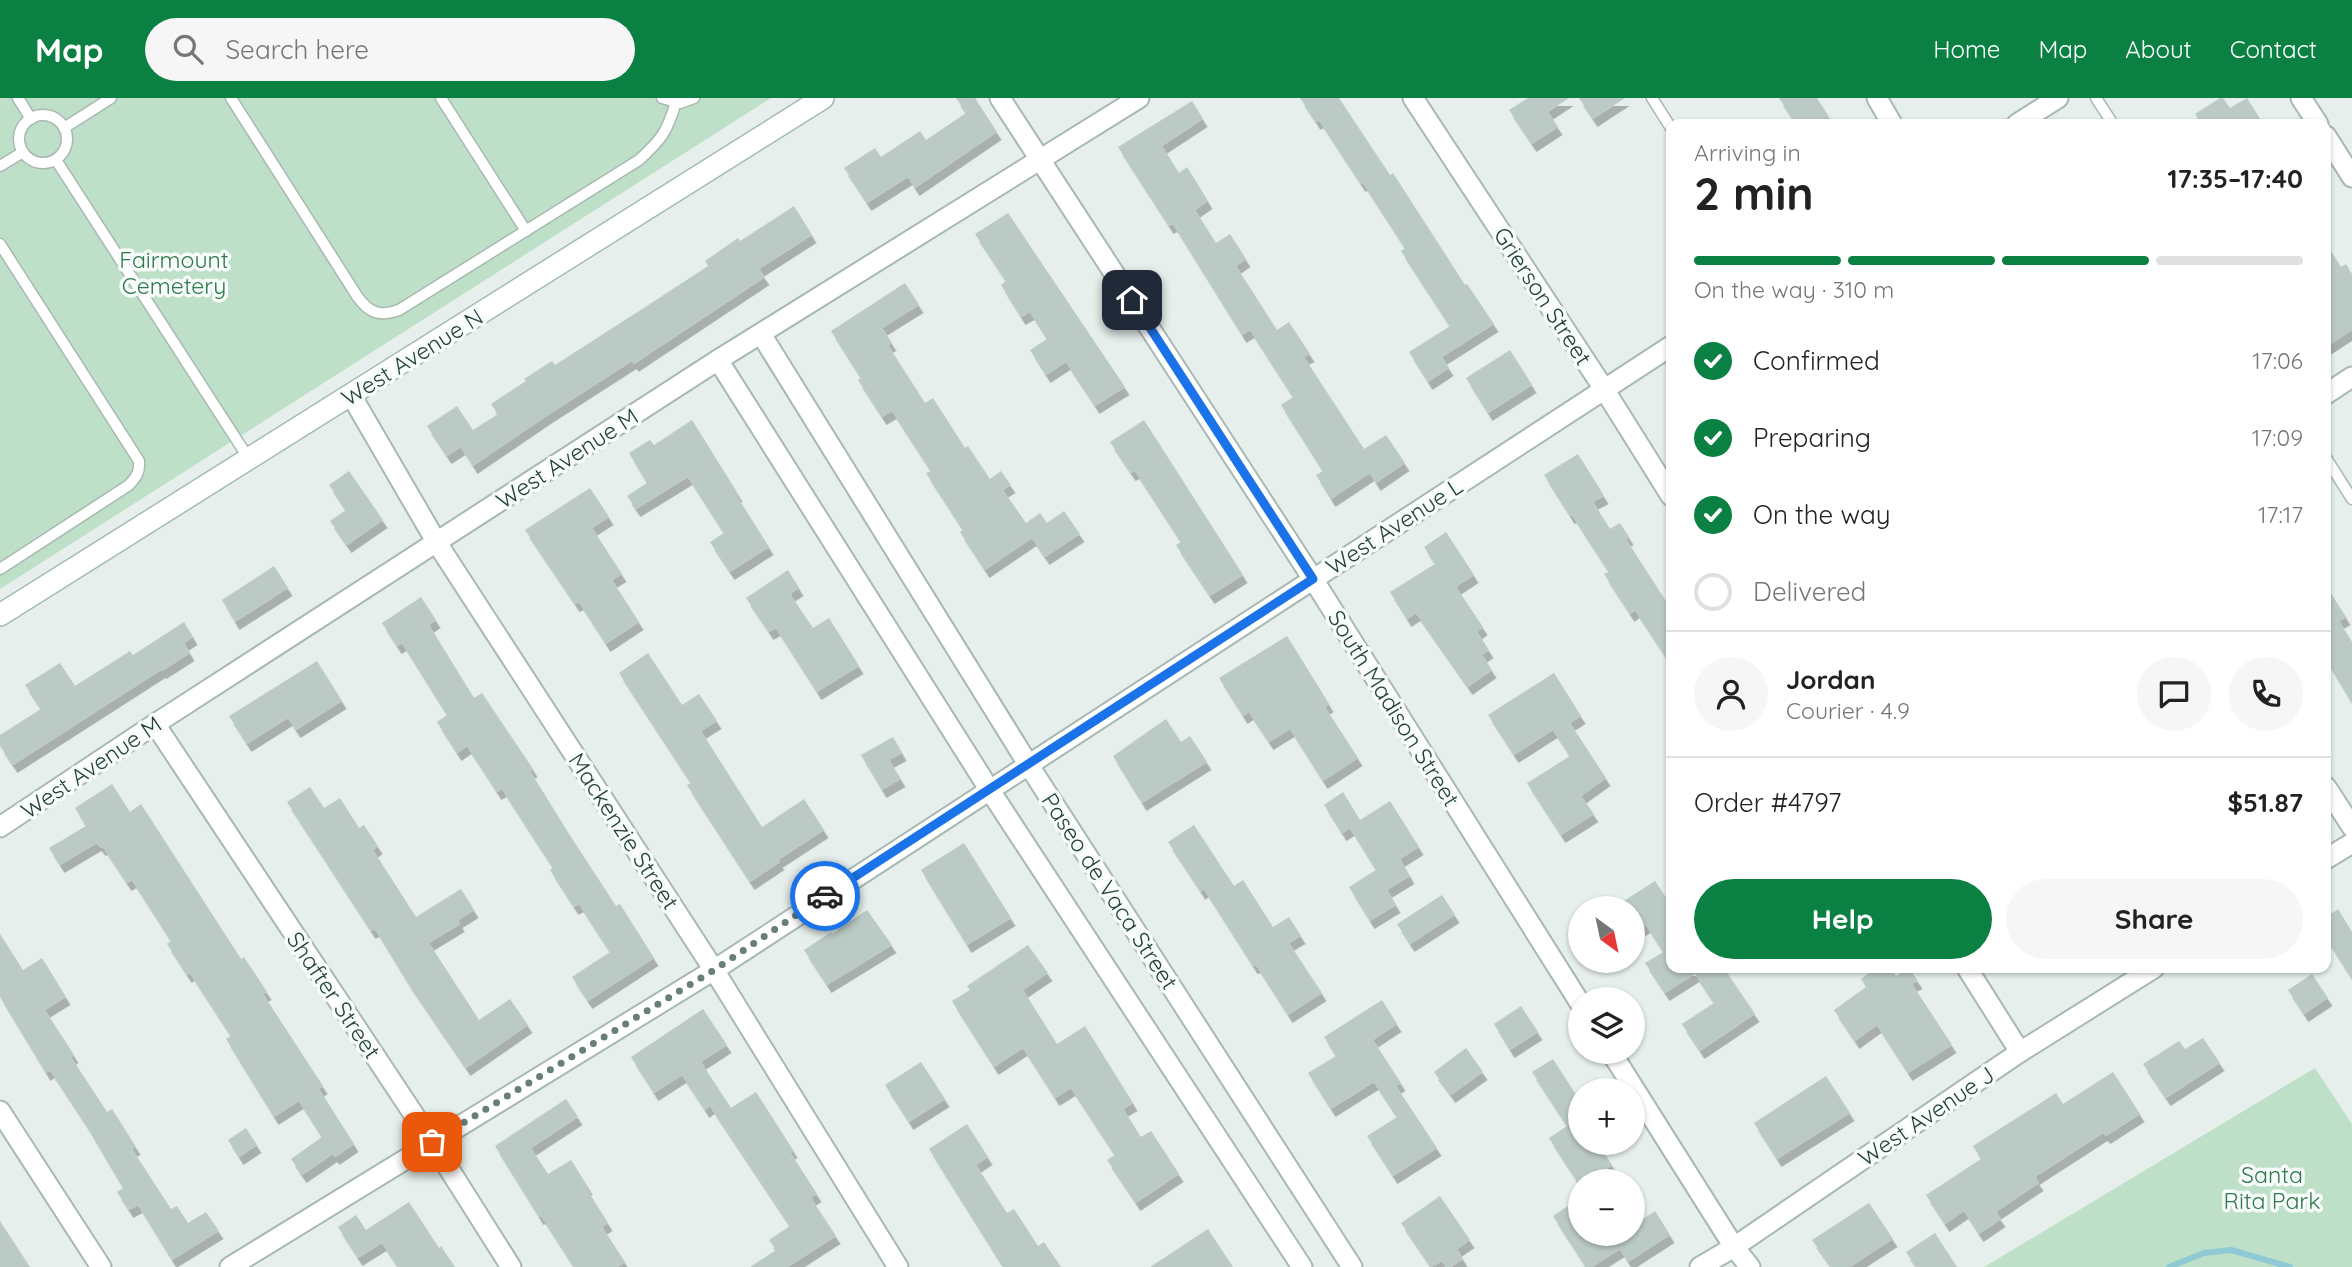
<!DOCTYPE html>
<meta charset="utf-8">
<style>
:root{--surface:#fff;--page:#f6f6f6;--text:#222;--muted:#767676;--line:#e0e0e0;--accent:#0b8043}
body{margin:0;font-family:Quicksand,sans-serif;background:var(--page);color:var(--text);height:100vh;display:flex;flex-direction:column;font-size:26px;white-space:nowrap}
*{box-sizing:border-box;margin:0}
p{font-size:23px;color:var(--muted)}
.icon{flex:none;width:38px;height:38px;fill:none;stroke:currentColor;stroke-width:2;stroke-linecap:round;stroke-linejoin:round}
.map{position:relative;flex:1;overflow:hidden}
.drawer{position:absolute;left:1666px;top:21px;width:665px;height:854px;display:flex;flex-direction:column;background:var(--surface);border-radius:14px;box-shadow:0 2px 5px #0004}
.drawer>*{flex:none}
.needle{width:46px;rotate:147deg}
.controls{position:absolute;left:1568px;top:798px;display:grid;gap:14px}
.controls a{display:grid;place-items:center;width:77px;height:77px;border-radius:50%;background:var(--surface);box-shadow:0 2px 5px #0004;font-size:35px}
.pin{position:absolute;display:grid;place-items:center;width:60px;height:60px;color:#fff;margin:-30px;border-radius:14px;box-shadow:0 4px 10px #0006}
.courier{position:absolute;display:grid;place-items:center;width:70px;height:70px;margin:-35px;border:5px solid #1a73e8;border-radius:50%;background:#fff;color:#222;box-shadow:0 2px 9px #0007}
.head em{font-style:normal;font-weight:700}
.head div{display:flex;flex-direction:column-reverse}
.head{display:flex;align-items:center;justify-content:space-between;height:119px;padding:0 28px}
h1{font-size:46px;font-weight:700;line-height:52px}
.bar{display:grid;grid-template-columns:repeat(4,1fr);gap:10px 7px;align-content:center;height:84px;padding:0 28px}
.bar i{height:9px;border-radius:5px;background:var(--line)}
.bar .on{background:var(--accent)}
.bar p{grid-column:span 4}
.line{display:flex;align-items:center;gap:18px;padding:0 28px;border-top:2px solid var(--line)}
.line div{flex:1}
.round{display:grid;place-items:center;flex:none;width:74px;height:74px;border-radius:37px;background:var(--page)}
ol{padding:0 28px;list-style:none}
li{display:flex;align-items:center;gap:21px;height:77px}
li p{margin-inline-start:auto}
li .icon{padding:7px;border-radius:50%;background:var(--accent);color:#fff;stroke-width:4}
li:last-child{color:var(--muted)}
li i{width:38px;height:38px;border:4px solid var(--line);border-radius:50%}
.cta{display:flex;gap:14px;margin-top:auto;padding:14px 28px}
.cta a{flex:1;height:80px;border-radius:42px;background:var(--accent);color:#fff;font-size:28px;font-weight:700;line-height:80px;text-align:center}
.cta a+a{background:var(--page);color:var(--text)}
header{display:flex;align-items:center;gap:42px;box-sizing:border-box;height:98px;padding:0 35px;background:var(--accent);color:#fff}
header strong{font-size:33px}
nav{display:flex;gap:38px;margin-inline-start:auto;font-size:24px}
.search{width:490px;height:63px;background:var(--page);display:flex;align-items:center;gap:18px;box-sizing:border-box;padding:0 24px;border-radius:38px;color:var(--muted);font-size:26px}
.map>svg:first-child{display:block}
.green{fill:#bfe0c8}
.lines{fill:none;stroke-linecap:round;stroke-linejoin:round}
.stream{stroke:#8ec9d4;stroke-width:6}
.building{fill:#bbcac4;filter:url(#shadow)}
.lane-casing{stroke:#a8b8b2;stroke-width:13}
.street-casing{stroke:#a8b8b2;stroke-width:23}
.secondary-casing{stroke:#a4bbb3;stroke-width:24}
.lane{stroke:#fff;stroke-width:10}
.street{stroke:#fff;stroke-width:19}
.secondary{stroke:#fff;stroke-width:21}
.done{stroke:#687f78;stroke-width:7;stroke-dasharray:0 12.6}
.route{stroke:#1a73e8;stroke-width:9}
.labels{text-anchor:middle;dominant-baseline:central;stroke-width:7;stroke-linejoin:round;paint-order:stroke}
.park-label{font-size:23px;fill:#2d7a4b;stroke:#f7fbf9}
.street-label{font-size:23px;fill:#24423a;stroke:#f7fbf9}
</style>
<header>
<strong>Map</strong>
<div class="search"><svg class="icon" aria-label="search" viewBox="0 0 24 24"><circle cx="10" cy="10" r="6"/><path d="M15 15l6 6"/></svg>Search here</div>
<nav><a>Home</a><a>Map</a><a>About</a><a>Contact</a></nav>
</header>
<div class="map">
<svg width="2352" height="1169" viewBox="0 0 2352 1169">
<defs>
<filter id="shadow"><feDropShadow dx="4.5" dy="8" stdDeviation="0" flood-color="#0004"/></filter>
</defs>
<rect width="100%" height="100%" fill="#e6efeb"/>
<g class="green">
<polygon points="0,0 771,0 0,491"/>
<polygon points="2315,970 2352,1026 2352,1169 1984,1169"/>
</g>
<g class="lines">
<polyline class="stream" points="2169,1169 2204,1155 2231,1152 2290,1169"/>
</g>
<g class="building">
<polygon points="956,0 975,0 997,34 915,90 908,79 867,105 844,70 875,50 881,59 920,33 926,42 966,15"/>
<polygon points="1300,0 1339,0 1390,77 1393,75 1465,187 1467,186 1494,226 1442,259 1449,270 1428,284 1409,254 1450,228 1401,153 1405,150 1363,85 1361,86 1319,22 1316,24"/>
<polygon points="1528,0 1569,0 1548,14 1558,29 1532,46 1509,12"/>
<polygon points="1579,0 1625,0 1593,21"/>
<polygon points="1779,0 1817,0 1829,19 1818,26 1796,26"/>
<polygon points="2220,0 2223,0 2230,10 2247,0 2259,19 2247,26 2202,26 2195,16"/>
<polygon points="1192,3 1203,21 1162,48 1179,75 1187,69 1208,103 1195,112 1216,145 1230,136 1246,161 1236,168 1277,232 1289,224 1310,256 1304,259 1364,351 1386,337 1405,365 1376,385 1370,375 1331,401 1316,377 1323,373 1281,307 1293,299 1250,232 1242,237 1173,126 1169,128 1118,49"/>
<polygon points="794,108 812,137 759,171 765,179 634,266 632,263 548,317 473,368 461,349 447,358 427,328 457,308 473,332 498,316 491,306 526,283 524,281 552,263 555,267 653,204 708,168 705,163 738,140 740,143"/>
<polygon points="1008,115 1125,289 1095,308 1066,264 1046,277 1030,252 1047,241 1030,214 1021,219 1001,187 1006,183 975,136"/>
<polygon points="2326,145 2341,169 2346,166 2352,176 2352,232 2326,249"/>
<polygon points="905,185 919,207 882,230 892,245 888,247 925,305 933,300 965,350 968,348 990,381 1001,373 1011,387 1003,392 1026,425 1040,415 1047,425 1064,413 1080,436 1045,459 1032,440 985,472 960,434 963,432 926,375 931,373 892,313 882,319 858,282 861,280 831,233"/>
<polygon points="1510,252 1532,287 1488,315 1466,280"/>
<polygon points="692,322 738,396 736,397 769,449 730,474 710,444 724,435 688,379 636,411 627,398 647,385 629,355 650,342 654,347"/>
<polygon points="1144,322 1243,477 1210,498 1176,447 1181,444 1135,373 1131,375 1110,344"/>
<polygon points="1578,356 1604,398 1593,404 1610,431 1620,425 1629,439 1626,441 1671,511 1671,567 1635,512 1630,516 1604,476 1609,474 1572,417 1570,418 1544,377"/>
<polygon points="349,373 383,422 347,447 330,423 346,412 329,387"/>
<polygon points="590,390 609,419 592,430 622,476 612,482 639,524 606,546 579,504 575,506 525,432"/>
<polygon points="1446,434 1474,477 1456,489 1483,529 1477,534 1489,552 1482,557 1492,572 1468,589 1416,515 1407,521 1390,494 1435,466 1424,449"/>
<polygon points="274,468 288,490 235,524 222,502"/>
<polygon points="788,472 799,490 790,496 813,530 829,520 859,568 817,594 776,530 769,534 746,500"/>
<polygon points="2326,488 2346,519 2339,523 2352,544 2352,605 2326,562"/>
<polygon points="421,499 436,522 429,527 474,600 482,595 533,671 530,673 569,736 616,808 620,806 654,860 588,903 572,879 610,854 579,806 574,809 550,772 553,770 502,691 497,694 467,648 457,655 437,624 447,617 402,545 397,548 382,525"/>
<polygon points="184,524 193,539 184,545 190,555 162,573 161,572 13,667 0,648 0,637 41,611 25,587 60,565 75,588 130,553 133,557"/>
<polygon points="1287,538 1329,606 1325,609 1358,660 1323,683 1290,631 1269,644 1249,614 1243,618 1219,580"/>
<polygon points="648,555 682,607 699,596 717,623 701,633 762,729 804,701 824,732 778,762 780,764 750,784 687,687 691,685 619,575"/>
<polygon points="317,563 342,603 296,632 288,620 247,646 229,618"/>
<polygon points="1554,575 1581,618 1570,625 1606,680 1581,698 1594,716 1561,737 1527,685 1570,658 1553,632 1514,657 1488,617"/>
<polygon points="1166,621 1181,644 1190,638 1207,664 1142,705 1113,658"/>
<polygon points="893,639 902,655 889,662 901,681 882,692 861,657"/>
<polygon points="112,686 130,714 141,706 241,861 244,859 267,894 263,896 323,988 319,991 354,1046 335,1059 333,1056 302,1077 291,1061 322,1039 299,1003 274,1019 226,941 231,938 190,875 187,877 167,846 171,843 132,782 127,785 103,749 101,750 97,745 60,767 49,750 86,728 75,710"/>
<polygon points="310,689 324,710 340,700 359,730 364,727 378,748 373,752 416,819 461,791 474,812 458,822 460,826 429,845 479,922 510,901 528,927 466,970 408,885 375,831 371,833 287,704"/>
<polygon points="1343,694 1360,722 1390,703 1419,749 1400,761 1410,778 1387,792 1396,807 1370,823 1349,789 1376,772 1350,730 1342,735 1324,707"/>
<polygon points="1194,727 1234,788 1243,782 1273,829 1289,819 1301,838 1289,845 1322,895 1288,917 1256,867 1253,868 1204,791 1201,794 1168,744"/>
<polygon points="964,745 1011,820 967,847 921,772"/>
<polygon points="1655,783 1671,807 1671,870 1724,870 1755,916 1700,953 1682,926 1714,905 1695,876 1665,895 1645,865 1663,854 1646,827 1633,835 1633,810 1613,810"/>
<polygon points="1442,797 1455,817 1410,846 1397,826"/>
<polygon points="2338,811 2352,834 2352,881 2326,840 2326,819"/>
<polygon points="867,812 892,847 827,887 804,852 831,834 832,836"/>
<polygon points="0,836 23,872 42,860 66,899 45,912 74,957 71,959 107,1014 112,1011 136,1049 132,1051 171,1111 177,1108 188,1125 206,1114 219,1133 172,1162 138,1107 129,1112 117,1094 123,1090 86,1027 50,972 46,975 0,899"/>
<polygon points="1028,847 1048,875 1023,892 1057,946 1085,928 1133,1005 1123,1011 1141,1039 1151,1033 1179,1076 1136,1105 1107,1062 1115,1057 1071,990 1055,1000 1023,950 994,969 952,903 970,892 967,888"/>
<polygon points="1876,870 1891,870 1896,878 1909,870 1918,883 1912,886 1952,947 1908,975 1877,927 1855,943 1834,912 1866,889 1861,881"/>
<polygon points="2312,876 2328,900 2304,916 2288,892"/>
<polygon points="1382,902 1397,926 1373,942 1401,985 1396,988 1437,1050 1393,1078 1367,1038 1397,1019 1374,984 1331,1011 1308,975 1336,958 1324,939"/>
<polygon points="1521,908 1538,934 1510,952 1494,926"/>
<polygon points="703,911 727,947 701,964 731,1010 756,994 793,1052 790,1054 817,1096 811,1100 836,1138 788,1169 750,1169 776,1152 769,1142 790,1128 710,1008 705,1012 682,977 654,995 631,959"/>
<polygon points="2203,940 2220,965 2166,1000 2143,966 2179,943 2185,951"/>
<polygon points="1466,950 1483,974 1451,997 1434,974"/>
<polygon points="1553,961 1580,1003 1580,1045 1598,1045 1612,1067 1602,1074 1608,1083 1577,1083 1549,1040 1567,1028 1532,974"/>
<polygon points="921,964 945,1001 909,1024 885,987"/>
<polygon points="2113,974 2140,1016 2106,1038 2103,1035 2035,1079 2039,1085 1996,1114 2001,1121 1979,1136 1964,1113 1945,1126 1926,1097 1981,1061 1973,1048 2056,995 2063,1006"/>
<polygon points="1826,978 1850,1015 1777,1061 1754,1025"/>
<polygon points="566,1001 578,1019 531,1050 548,1076 571,1062 588,1089 586,1090 608,1125 602,1129 625,1164 617,1169 574,1169 541,1118 539,1119 495,1048"/>
<polygon points="967,1026 988,1059 976,1067 1007,1115 1014,1111 1038,1148 1044,1144 1061,1169 1003,1169 929,1051"/>
<polygon points="246,1030 257,1047 239,1059 228,1042"/>
<polygon points="1440,1098 1470,1142 1457,1151 1463,1161 1451,1169 1446,1169 1442,1163 1431,1169 1401,1125"/>
<polygon points="1580,1100 1580,1136 1633,1136 1633,1128 1655,1113 1670,1137 1628,1164 1620,1151 1592,1169 1586,1169 1553,1118"/>
<polygon points="409,1104 439,1150 441,1148 455,1169 398,1169 382,1145 358,1160 338,1129 356,1117 366,1132"/>
<polygon points="1869,1105 1893,1141 1850,1169 1831,1169 1812,1142"/>
<polygon points="0,1123 30,1169 0,1169"/>
<polygon points="1208,1131 1233,1169 1150,1169"/>
<polygon points="1935,1135 1957,1169 1916,1169 1906,1154"/>
</g>
<g class="lines">
<g class="lane-casing">
<g id="lane">
<polyline points="18,0 31,21"/>
<path d="M231,0L357,198C369,215 379,219 399,212L639,62C662,41 667,34 676,4"/>
<polyline points="441,0 526,133"/>
<polyline points="662,0 680,5 694,0"/>
<polyline points="1652,0 1671,30"/>
<polyline points="2096,0 2113,26"/>
<circle cx="43" cy="41" r="24"/>
<polyline points="64,30 111,0"/>
<polyline points="56,62 249,361"/>
<polyline points="0,68 23,54"/>
<path d="M0,146L139,363C140,375 136,379 129,387L0,471"/>
<polyline points="2326,360 2352,401"/>
</g>
</g>
<g class="street-casing">
<g id="street">
<polyline points="1000,0 1313,481 1580,905"/>
<polyline points="1413,0 1604,291 1671,398"/>
<polyline points="1877,0 1892,26"/>
<polyline points="2301,0 2318,26"/>
<polyline points="2017,26 2058,0"/>
<polyline points="2326,38 2352,79"/>
<polyline points="761,236 1028,666 1352,1169"/>
<polyline points="718,262 989,691 1302,1169"/>
<polyline points="2326,296 2352,279"/>
<polyline points="351,297 437,445 714,872 898,1169"/>
<polyline points="155,626 432,1044 511,1169"/>
<polyline points="2326,689 2352,729"/>
<polyline points="0,729 155,626 718,262 1139,0"/>
<polyline points="2326,761 2352,745"/>
<polyline points="1967,870 2020,954"/>
<polyline points="1611,954 1734,1149 1750,1169"/>
<polyline points="0,1013 101,1169"/>
<polyline points="230,1169 714,872 1671,248"/>
<polyline points="1700,1169 1734,1149 2020,954 2154,870"/>
</g>
</g>
<g class="secondary-casing">
<polyline id="secondary" points="0,517 823,0"/>
</g>
<use href="#lane" class="lane"/>
<use href="#street" class="street"/>
<use href="#secondary" class="secondary"/>
</g>
<g class="lines">
<polyline class="done" points="432,1044 714,872 825,798"/>
<polyline class="route" points="825,798 1313,481 1132,202"/>
</g>
<g class="labels">
<g class="park-label">
<text x="174" y="161">Fairmount<tspan x="174" dy="26">Cemetery</tspan></text>
<text x="2272" y="1076">Santa<tspan x="2272" dy="26">Rita Park</tspan></text>
</g>
<g class="street-label">
<text transform="translate(1543 198) rotate(57)">Grierson Street</text>
<text transform="translate(412 259) rotate(-32)">West Avenue N</text>
<text transform="translate(567 360) rotate(-33)">West Avenue M</text>
<text transform="translate(1394 428) rotate(-33)">West Avenue L</text>
<text transform="translate(1394 610) rotate(58)">South Madison Street</text>
<text transform="translate(91 669) rotate(-34)">West Avenue M</text>
<text transform="translate(624 733) rotate(57)">Mackenzie Street</text>
<text transform="translate(1110 793) rotate(57)">Paseo de Vaca Street</text>
<text transform="translate(334 897) rotate(56)">Shafter Street</text>
<text transform="translate(1926 1018) rotate(-34)">West Avenue J</text>
</g>
</g>
</svg>
<div class="controls">
<a><svg class="needle" viewBox="-14 -14 28 28"><path d="M0-13l5 13h-10z" fill="#e53935"/><path d="M0 13l5-13h-10z" fill="#767676"/></svg></a>
<a><svg class="icon" aria-label="layers" viewBox="0 0 24 24"><path d="M12 4l9 5-9 5-9-5zM3 14l9 5 9-5"/></svg></a>
<a>+</a>
<a>−</a>
</div>
<div class="pin" style="left:432px;top:1044px;background:#ea580c"><svg class="icon" aria-label="bag" viewBox="0 0 24 24"><path d="M5 8h14l-1 12H6zM9 8a3 3 0 0 1 6 0"/></svg></div>
<div class="pin" style="left:1132px;top:202px;background:#1f2937"><svg class="icon" aria-label="home" viewBox="0 0 24 24"><path d="M3 11l9-7 9 7M6 9v11h12V9"/></svg></div>
<div class="courier" style="left:825px;top:798px"><svg class="icon" aria-label="car" viewBox="0 0 24 24"><path d="M5 17H2v-5l4-1 3-4h7l3 4 3 1v5h-3M9 17h6M6 11h13"/><circle cx="7" cy="17" r="2"/><circle cx="17" cy="17" r="2"/></svg></div>
<section class="drawer">
<div class="head"><div><h1>2 min</h1><p>Arriving in</p></div><em>17:35–17:40</em></div>
<div class="bar"><i class="on"></i><i class="on"></i><i class="on"></i><i></i><p>On the way · 310 m</p></div>
<ol>
<li><svg class="icon" aria-label="check" viewBox="0 0 24 24"><path d="M5 12l5 5 9-10"/></svg>Confirmed<p>17:06</p></li>
<li><svg class="icon" aria-label="check" viewBox="0 0 24 24"><path d="M5 12l5 5 9-10"/></svg>Preparing<p>17:09</p></li>
<li><svg class="icon" aria-label="check" viewBox="0 0 24 24"><path d="M5 12l5 5 9-10"/></svg>On the way<p>17:17</p></li>
<li><i></i>Delivered</li>
</ol>
<div class="line" style="height:126px"><a class="round"><svg class="icon" aria-label="person" viewBox="0 0 24 24"><circle cx="12" cy="8" r="4"/><path d="M4 21q1-7 8-7t8 7"/></svg></a><div><b>Jordan</b><p>Courier · 4.9</p></div><a class="round"><svg class="icon" aria-label="chat" viewBox="0 0 24 24"><path d="M4 5h16v11H9l-5 4z"/></svg></a><a class="round"><svg class="icon" aria-label="phone" viewBox="0 0 24 24"><path d="M5 4h4l2 5-3 2q2 4 5 5l2-3 5 2v4C11 20 4 13 5 4z"/></svg></a></div>
<div class="line" style="height:91px"><div>Order #4797</div><b>$51.87</b></div>
<div class="cta"><a>Help</a><a>Share</a></div>
</section>
</div>
